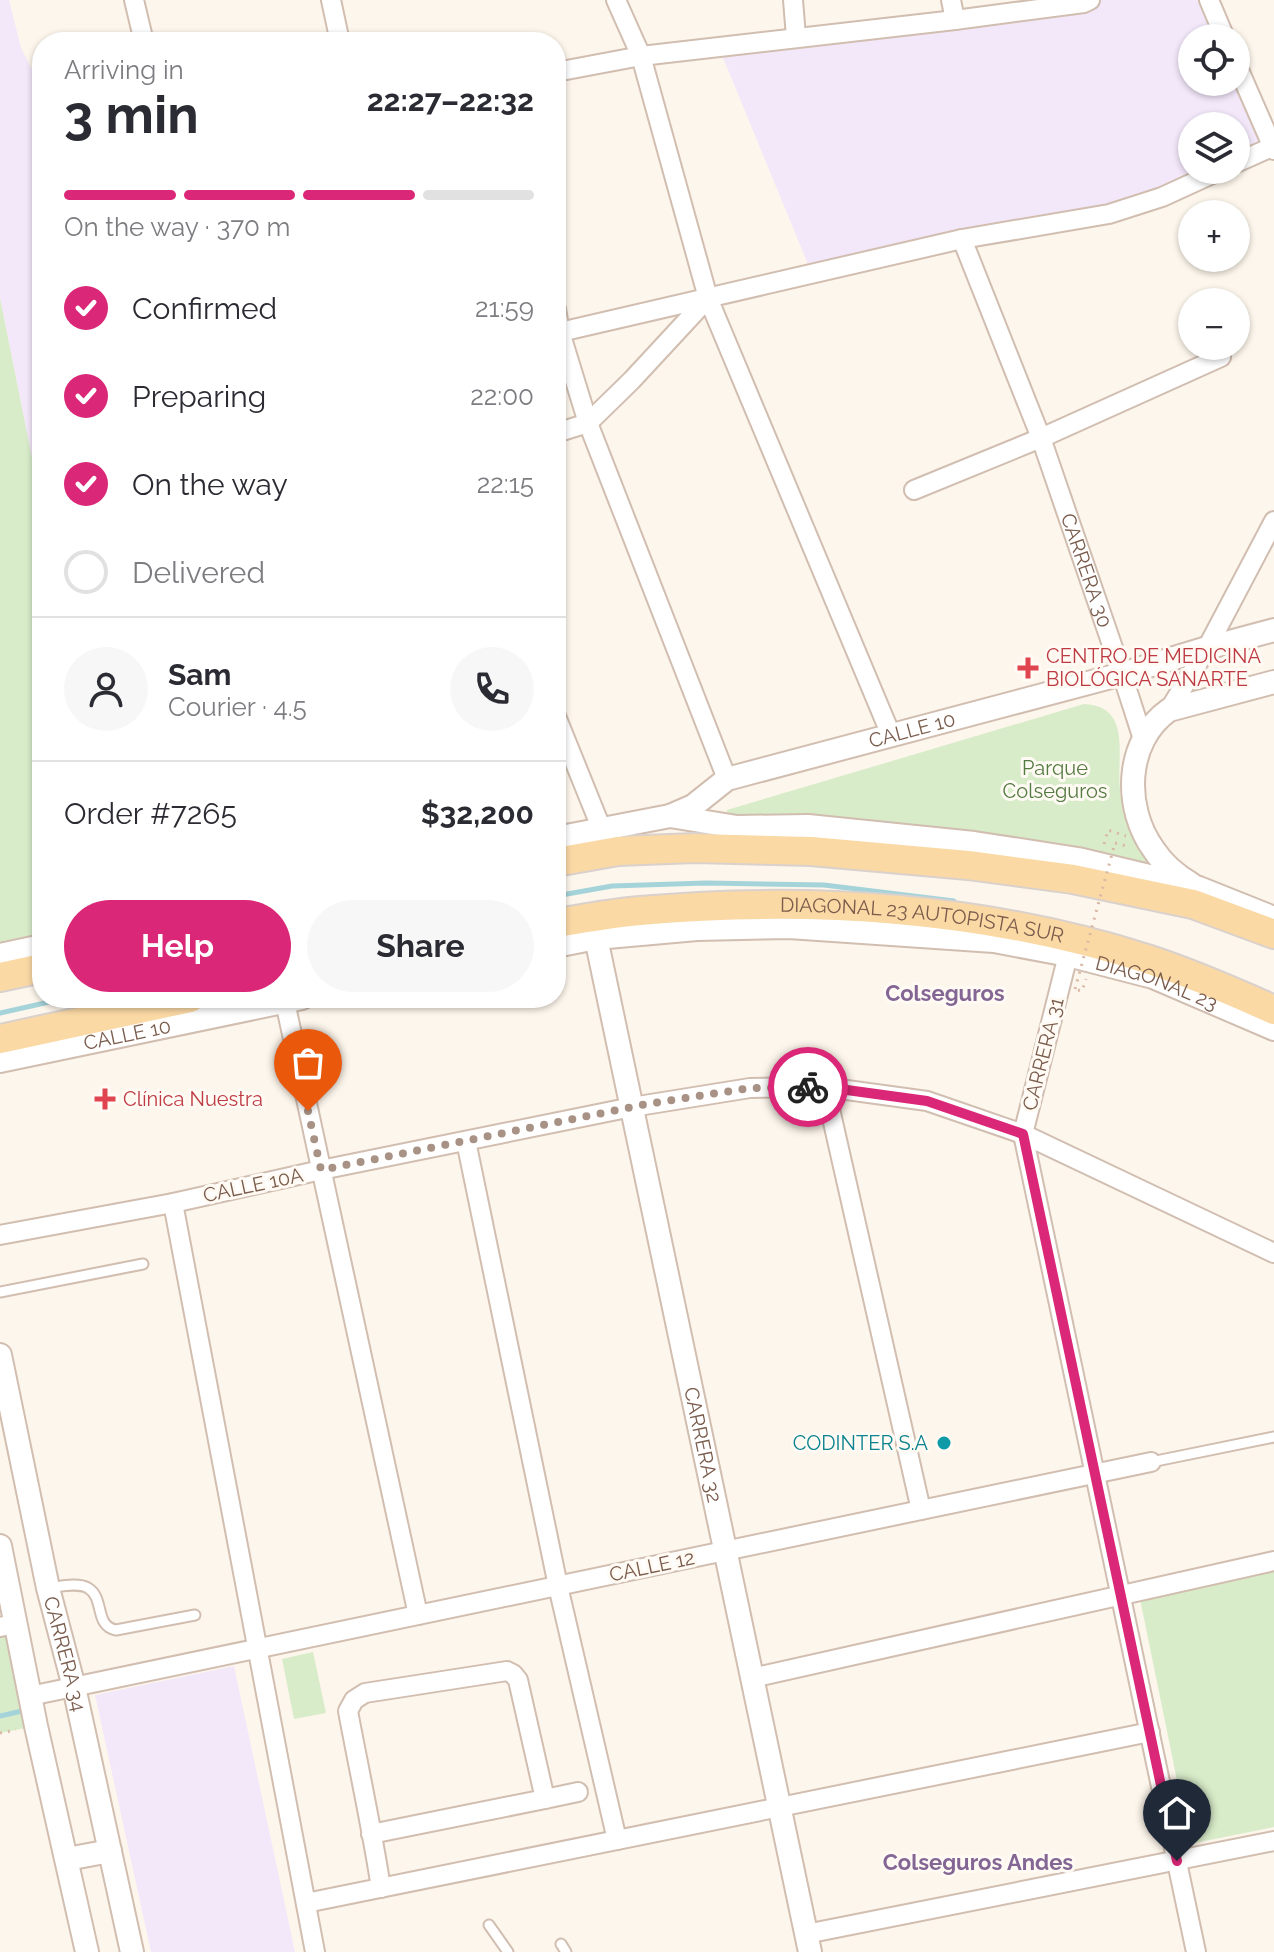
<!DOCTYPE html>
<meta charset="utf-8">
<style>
:root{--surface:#fff;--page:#f7f7f7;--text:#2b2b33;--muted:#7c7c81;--line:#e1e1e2;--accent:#db2777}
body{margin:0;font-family:Raleway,sans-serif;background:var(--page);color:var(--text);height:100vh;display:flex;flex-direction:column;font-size:30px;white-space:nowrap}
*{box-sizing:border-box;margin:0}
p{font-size:26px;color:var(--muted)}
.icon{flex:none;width:44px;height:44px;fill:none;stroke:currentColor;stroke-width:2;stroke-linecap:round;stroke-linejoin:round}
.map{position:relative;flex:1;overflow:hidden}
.side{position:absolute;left:32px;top:32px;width:534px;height:976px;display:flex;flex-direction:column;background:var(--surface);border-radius:32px;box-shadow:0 2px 6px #0004}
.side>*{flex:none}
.controls{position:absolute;left:1178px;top:24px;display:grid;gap:16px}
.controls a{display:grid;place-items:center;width:72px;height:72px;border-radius:50%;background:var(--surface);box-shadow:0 2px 6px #0004;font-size:40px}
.pin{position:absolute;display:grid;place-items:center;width:68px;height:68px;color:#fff;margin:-82px -34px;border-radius:50% 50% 50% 0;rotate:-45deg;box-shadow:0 0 8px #0007}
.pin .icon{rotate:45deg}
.courier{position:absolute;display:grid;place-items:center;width:80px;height:80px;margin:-40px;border:6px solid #db2777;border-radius:50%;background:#fff;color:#222;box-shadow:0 2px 10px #0007}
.overview em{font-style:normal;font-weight:700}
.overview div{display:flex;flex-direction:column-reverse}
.overview{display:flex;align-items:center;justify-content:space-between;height:136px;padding:0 32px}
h1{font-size:52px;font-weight:700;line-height:60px}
.bar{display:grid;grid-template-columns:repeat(4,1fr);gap:12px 8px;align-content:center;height:96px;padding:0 32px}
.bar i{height:10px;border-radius:6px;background:var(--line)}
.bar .current{background:var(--accent)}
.bar p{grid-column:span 4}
.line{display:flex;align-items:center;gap:20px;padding:0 32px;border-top:2px solid var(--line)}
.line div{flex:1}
.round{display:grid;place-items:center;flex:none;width:84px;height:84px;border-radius:42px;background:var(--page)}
ol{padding:0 32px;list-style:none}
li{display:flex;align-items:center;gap:24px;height:88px}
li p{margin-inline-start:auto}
li .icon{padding:8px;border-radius:50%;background:var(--accent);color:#fff;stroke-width:4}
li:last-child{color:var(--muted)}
li i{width:44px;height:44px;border:4px solid var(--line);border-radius:50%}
.cta{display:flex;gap:16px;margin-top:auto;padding:16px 32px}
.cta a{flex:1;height:92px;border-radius:48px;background:var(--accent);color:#fff;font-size:32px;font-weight:700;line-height:92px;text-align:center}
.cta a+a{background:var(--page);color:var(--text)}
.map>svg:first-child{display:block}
.education{fill:#f3e8fa}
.green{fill:#d8ecc9}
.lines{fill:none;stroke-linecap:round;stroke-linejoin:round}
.stream{stroke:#a5d3da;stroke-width:5}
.service-casing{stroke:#d1beb0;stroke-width:13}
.minor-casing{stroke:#d1beb0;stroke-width:22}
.tertiary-casing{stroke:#d1beb0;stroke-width:26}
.primary-casing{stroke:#dad1cd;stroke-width:32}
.path{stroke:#d9b8a5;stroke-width:3;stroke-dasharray:2 6;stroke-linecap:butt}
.service{stroke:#fff;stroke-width:9}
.minor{stroke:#fff;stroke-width:18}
.tertiary{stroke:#fff;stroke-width:22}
.primary{stroke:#fbd9a5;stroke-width:28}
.path-bridge{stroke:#d9b8a5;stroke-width:3;stroke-dasharray:2 6;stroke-linecap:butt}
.done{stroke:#a89285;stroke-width:8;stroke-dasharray:0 14.4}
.route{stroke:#db2777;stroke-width:10}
.health-dot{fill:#e0444e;stroke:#fffaf3;stroke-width:3}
.culture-dot{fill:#0f9aa8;stroke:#fffaf3;stroke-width:3}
.labels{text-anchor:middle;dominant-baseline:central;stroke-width:6;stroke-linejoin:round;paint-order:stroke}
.street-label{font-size:20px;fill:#7a5c4d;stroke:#fffaf3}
.health-label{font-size:20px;fill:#be3a42;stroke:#fffaf3;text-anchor:start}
.park-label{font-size:20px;fill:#537a41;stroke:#fffaf3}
.culture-label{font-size:20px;fill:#0d838f;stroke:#fffaf3;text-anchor:end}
.neighbourhood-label{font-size:22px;font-weight:bold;fill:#846695;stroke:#fffaf3}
</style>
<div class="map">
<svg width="1274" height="1952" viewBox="0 0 1274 1952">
<rect width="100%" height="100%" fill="#fdf6ec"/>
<g class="education">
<polygon points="0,0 9,0 21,48 42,89 42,493 39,494 0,298"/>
<polygon points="1090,0 1209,0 1225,38 1192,38 1192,82 1236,82 1272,147 1236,163 1236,126 1192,126 1192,170 1221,170 1162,197 812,274 719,48"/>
<polygon points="234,1666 295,1952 151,1952 95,1695"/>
</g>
<g class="green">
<polygon points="0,298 39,493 42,493 42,946 0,955"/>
<path d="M1084,704C1133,706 1116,758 1120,790C1121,800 1124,812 1128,821C1133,836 1145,851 1153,865L1152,867L727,816V810Z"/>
<polygon points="1274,1567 1274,1827 1190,1844 1139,1594"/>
<polygon points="16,1623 36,1726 0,1733 0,1627"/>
<polygon points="313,1652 326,1713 294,1719 282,1659"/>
</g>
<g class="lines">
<g class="stream">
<polyline points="556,896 612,886 706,883 824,885 954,901"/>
<polyline points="0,1013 67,998"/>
<polyline points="0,1716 22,1711"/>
</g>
<g class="service-casing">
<g id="service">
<polyline points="0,1292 143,1264"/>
<polyline points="1151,1462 1274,1437"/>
<path d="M48,1588C59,1587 77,1582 88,1588C105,1598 94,1626 116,1630L195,1615"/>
<polyline points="489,1925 508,1952"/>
<polyline points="561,1944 566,1952"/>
</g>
</g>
<g class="minor-casing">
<g id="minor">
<polyline points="134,0 144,42"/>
<polyline points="331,0 340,42"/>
<polyline points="616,0 641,56 708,298 891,735"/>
<polyline points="793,0 796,37"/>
<polyline points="951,0 955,20"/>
<polyline points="1209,0 1225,38"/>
<polyline points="1236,63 1274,150"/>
<polyline points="556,72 641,56 955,20 1084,3 1090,0"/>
<polyline points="1236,163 1272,147"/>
<path id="s1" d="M962,239L1041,438L1122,674L1143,739"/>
<polyline points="556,309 560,332 588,423 727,779"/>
<polyline points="556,333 962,239 1109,214 1162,197 1221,170"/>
<polyline points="556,433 588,423 632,380 708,298"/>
<polyline points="914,490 1041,438 1221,357"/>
<polyline points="1169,710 1207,648 1274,521"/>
<polyline points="556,716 602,830"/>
<polyline points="1068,955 1023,1134 1196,1952"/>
<polyline points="285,1002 418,1615"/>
<polyline points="825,1087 921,1510"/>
<polyline points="466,1141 558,1586 617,1840"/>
<polyline points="173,1203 315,1952"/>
<polyline points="0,1235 173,1203 321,1170 632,1107 750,1088 825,1087 927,1101 1023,1134 1274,1253"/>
<polyline points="0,1627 16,1623"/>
<polyline points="752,1678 1274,1561"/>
<polyline points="30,1696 1151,1462"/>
<polyline points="545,1799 578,1792"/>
<path d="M371,1834L545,1799L518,1680L513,1674L507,1671L365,1693L354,1700L348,1711C359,1770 372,1829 381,1888"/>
<polyline points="306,1903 1150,1732"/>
<polyline points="806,1934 1274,1841"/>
</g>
</g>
<g class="tertiary-casing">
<g id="tertiary">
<polyline points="670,816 737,827 808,826 974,843 1078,859 1199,888 1274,918"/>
<path id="s2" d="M556,838L670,816L693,806L727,779L1122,674L1207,648L1274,630"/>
<path d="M1191,884C1176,875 1163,864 1154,850C1123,808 1125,741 1169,710L1274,682"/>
<path id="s3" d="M596,938L810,1952"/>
<path id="s4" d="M556,946L596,938L697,929L789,927L994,941L1068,955L1153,977L1274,1029"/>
<polyline points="0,955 42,946"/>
<path id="s5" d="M0,1061L302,998"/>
<path id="s6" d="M0,1355L48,1588L74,1687L132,1952"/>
<polyline points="0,1546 36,1726 87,1952"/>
<polyline points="67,1859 110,1851"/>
</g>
</g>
<g class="primary-casing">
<g id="primary">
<polyline points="556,862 618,851 695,848 811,851 968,865 1073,879 1193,904 1274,934"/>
<path id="s7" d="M556,923C584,919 612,913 640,911C810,896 987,907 1150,960C1192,974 1234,992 1274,1010"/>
<polyline points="0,977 42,968"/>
<polyline points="0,1039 190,998"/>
</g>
</g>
<g class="path">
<polyline points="1115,843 1127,846"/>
<polyline points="1104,844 1108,830 1126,836"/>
<polyline points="1078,990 1082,991 1086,979"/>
<polyline points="0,1733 16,1730"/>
</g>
<use href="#service" class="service"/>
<use href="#minor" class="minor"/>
<use href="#tertiary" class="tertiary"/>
<use href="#primary" class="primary"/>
<polyline class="path-bridge" points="1075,989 1115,843"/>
</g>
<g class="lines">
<polyline class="done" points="308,1111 321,1170 647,1104 750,1088 808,1087"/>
<polyline class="route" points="808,1087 825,1087 927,1101 1023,1134 1177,1861"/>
</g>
<g class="health-dot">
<path d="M1024 656h8v8h8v8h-8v8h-8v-8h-8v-8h8z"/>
<path d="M101 1087h8v8h8v8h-8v8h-8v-8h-8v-8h8z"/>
</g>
<circle class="culture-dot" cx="944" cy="1443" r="8"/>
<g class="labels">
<g class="street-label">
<text stroke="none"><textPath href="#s1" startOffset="354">CARRERA 30</textPath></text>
<text stroke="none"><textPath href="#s2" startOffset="376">CALLE 10</textPath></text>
<text stroke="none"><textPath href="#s7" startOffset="368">DIAGONAL 23 AUTOPISTA SUR</textPath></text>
<text stroke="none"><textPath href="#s4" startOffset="608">DIAGONAL 23</textPath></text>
<text stroke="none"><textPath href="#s5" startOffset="130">CALLE 10</textPath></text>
<text transform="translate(1043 1054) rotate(-76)">CARRERA 31</text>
<text transform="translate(253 1185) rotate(-12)">CALLE 10A</text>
<text stroke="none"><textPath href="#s3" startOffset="518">CARRERA 32</textPath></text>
<text transform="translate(652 1566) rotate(-12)">CALLE 12</text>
<text stroke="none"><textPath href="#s6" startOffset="306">CARRERA 34</textPath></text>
</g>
<g class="health-label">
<text x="1046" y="656">CENTRO DE MEDICINA<tspan x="1046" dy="23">BIOLÓGICA SANARTE</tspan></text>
<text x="123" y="1099">Clínica Nuestra</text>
</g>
<g class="park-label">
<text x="1055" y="768">Parque<tspan x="1055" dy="23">Colseguros</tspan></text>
</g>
<g class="culture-label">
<text x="928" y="1443">CODINTER S.A</text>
</g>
<g class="neighbourhood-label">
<text x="945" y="993">Colseguros</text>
<text x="978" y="1862">Colseguros Andes</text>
</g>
</g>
</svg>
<div class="controls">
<a><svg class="icon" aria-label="locate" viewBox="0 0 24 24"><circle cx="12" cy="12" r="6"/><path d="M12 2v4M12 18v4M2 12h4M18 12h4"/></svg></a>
<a><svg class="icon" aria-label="layers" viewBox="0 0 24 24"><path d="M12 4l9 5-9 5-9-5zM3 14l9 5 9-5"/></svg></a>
<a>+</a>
<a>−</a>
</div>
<div class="pin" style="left:308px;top:1111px;background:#ea580c"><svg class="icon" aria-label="bag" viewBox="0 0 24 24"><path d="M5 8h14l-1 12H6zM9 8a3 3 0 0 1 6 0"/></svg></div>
<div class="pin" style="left:1177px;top:1861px;background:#1f2937"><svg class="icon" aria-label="home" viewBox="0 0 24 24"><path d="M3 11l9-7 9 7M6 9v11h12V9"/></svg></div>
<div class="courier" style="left:808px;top:1087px"><svg class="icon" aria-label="bike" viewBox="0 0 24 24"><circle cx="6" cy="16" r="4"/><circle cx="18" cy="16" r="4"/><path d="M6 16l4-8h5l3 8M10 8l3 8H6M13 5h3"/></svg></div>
<section class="side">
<div class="overview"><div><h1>3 min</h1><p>Arriving in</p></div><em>22:27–22:32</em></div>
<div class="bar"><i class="current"></i><i class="current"></i><i class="current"></i><i></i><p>On the way · 370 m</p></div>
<ol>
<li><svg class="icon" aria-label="check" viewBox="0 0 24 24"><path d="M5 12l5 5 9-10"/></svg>Confirmed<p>21:59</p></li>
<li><svg class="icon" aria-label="check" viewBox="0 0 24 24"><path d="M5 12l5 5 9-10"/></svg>Preparing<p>22:00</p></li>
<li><svg class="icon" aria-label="check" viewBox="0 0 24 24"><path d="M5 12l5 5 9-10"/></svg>On the way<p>22:15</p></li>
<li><i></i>Delivered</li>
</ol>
<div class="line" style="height:144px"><a class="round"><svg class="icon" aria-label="person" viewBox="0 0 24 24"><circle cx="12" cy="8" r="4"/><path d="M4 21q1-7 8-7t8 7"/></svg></a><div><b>Sam</b><p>Courier · 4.5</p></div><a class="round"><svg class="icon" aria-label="phone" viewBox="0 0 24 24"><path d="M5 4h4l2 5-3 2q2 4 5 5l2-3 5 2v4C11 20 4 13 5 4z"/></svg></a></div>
<div class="line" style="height:104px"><div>Order #7265</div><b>$32,200</b></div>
<div class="cta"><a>Help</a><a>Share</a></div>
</section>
</div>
